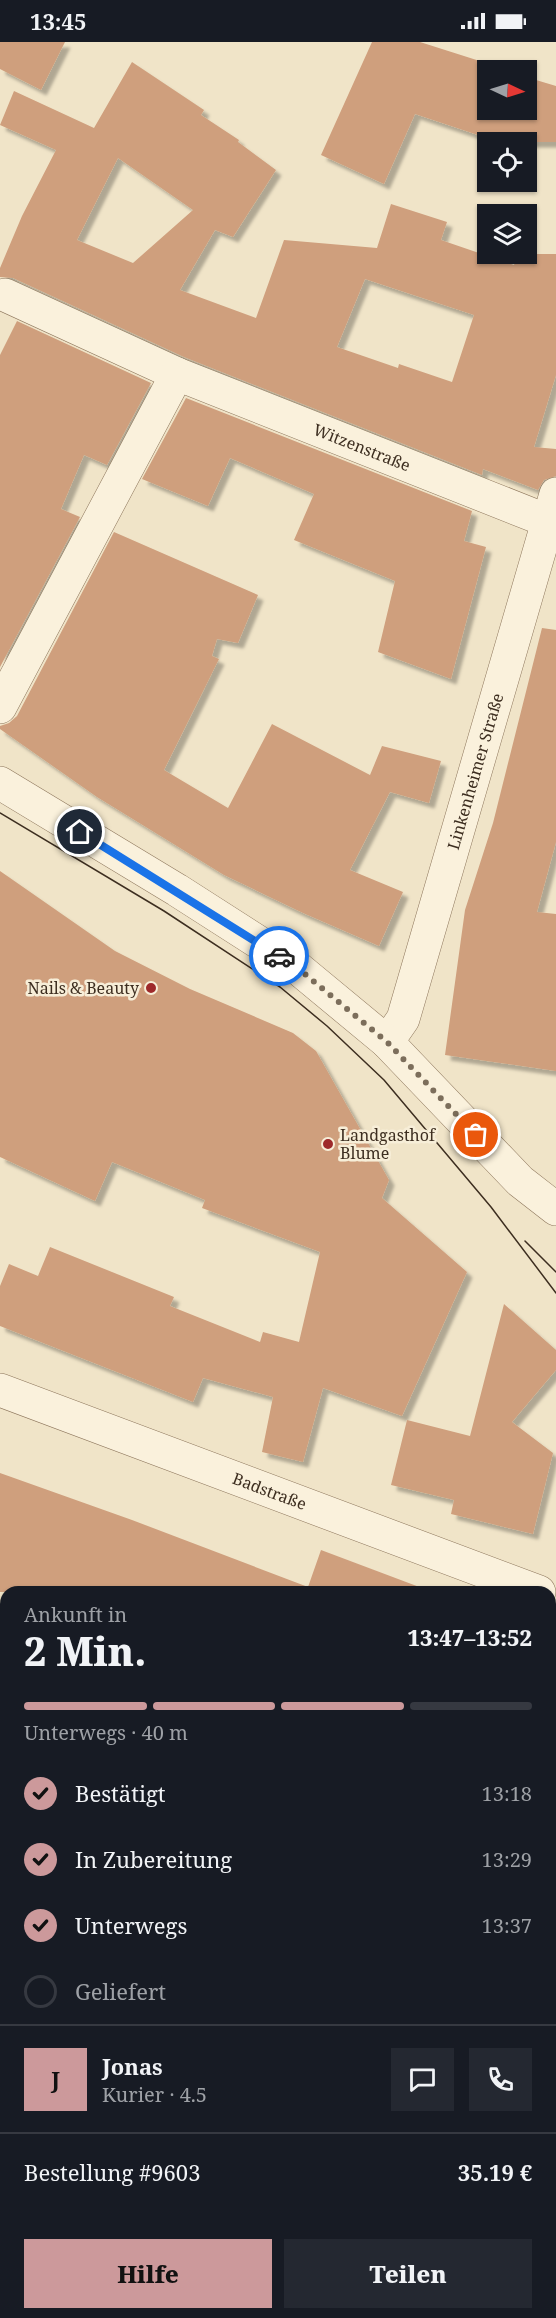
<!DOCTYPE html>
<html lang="de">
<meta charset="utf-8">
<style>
:root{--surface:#171b24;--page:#242831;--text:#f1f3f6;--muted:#9ea1a6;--line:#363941;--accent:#cc999b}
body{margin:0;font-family:"Noto Serif",serif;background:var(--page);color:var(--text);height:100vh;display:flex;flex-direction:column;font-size:22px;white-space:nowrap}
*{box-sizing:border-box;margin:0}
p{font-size:20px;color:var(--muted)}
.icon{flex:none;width:33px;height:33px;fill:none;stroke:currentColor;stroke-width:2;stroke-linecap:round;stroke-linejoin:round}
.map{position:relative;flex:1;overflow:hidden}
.panel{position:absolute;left:0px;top:1544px;width:556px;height:734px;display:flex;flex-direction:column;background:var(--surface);border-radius:18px 18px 0 0;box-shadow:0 2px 4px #0004}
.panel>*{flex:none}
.needle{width:39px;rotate:94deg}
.fabs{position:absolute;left:477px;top:18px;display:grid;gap:12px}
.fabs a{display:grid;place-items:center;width:60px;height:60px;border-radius:0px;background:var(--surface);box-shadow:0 2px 4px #0004;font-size:30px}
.pin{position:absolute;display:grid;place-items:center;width:51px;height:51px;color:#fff;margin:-26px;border:3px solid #fff;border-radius:50%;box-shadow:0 2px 6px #0007}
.courier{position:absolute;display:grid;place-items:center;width:60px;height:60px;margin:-30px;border:4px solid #1a73e8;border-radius:50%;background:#fff;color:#222;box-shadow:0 2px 8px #0007}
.summary em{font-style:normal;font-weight:800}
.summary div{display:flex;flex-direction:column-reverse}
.summary{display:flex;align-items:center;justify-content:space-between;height:102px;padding:0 24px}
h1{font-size:39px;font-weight:800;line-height:45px}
.bar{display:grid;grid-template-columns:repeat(4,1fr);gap:9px 6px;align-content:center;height:72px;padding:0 24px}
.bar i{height:8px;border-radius:4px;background:var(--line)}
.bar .on{background:var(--accent)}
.bar p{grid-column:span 4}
.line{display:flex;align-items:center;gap:15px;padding:0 24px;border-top:2px solid var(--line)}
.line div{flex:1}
.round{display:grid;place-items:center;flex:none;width:63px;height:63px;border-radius:0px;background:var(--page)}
ol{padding:0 24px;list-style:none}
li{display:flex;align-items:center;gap:18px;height:66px}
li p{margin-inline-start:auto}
li .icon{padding:6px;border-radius:50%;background:var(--accent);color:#111;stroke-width:4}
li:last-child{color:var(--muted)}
li i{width:33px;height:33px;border:3px solid var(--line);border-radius:50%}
.cta{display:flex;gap:12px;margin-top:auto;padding:12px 24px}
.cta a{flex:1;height:69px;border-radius:0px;background:var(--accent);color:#111;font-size:24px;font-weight:800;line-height:69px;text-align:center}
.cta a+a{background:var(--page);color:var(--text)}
.status{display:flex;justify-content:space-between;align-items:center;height:42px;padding:0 30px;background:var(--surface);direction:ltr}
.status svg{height:16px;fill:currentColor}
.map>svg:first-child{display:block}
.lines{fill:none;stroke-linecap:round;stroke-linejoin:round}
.stream{stroke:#6f938a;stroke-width:14}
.building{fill:#cf9f7d;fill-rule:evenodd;filter:url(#shadow)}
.minor-casing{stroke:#8d765c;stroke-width:34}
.tertiary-casing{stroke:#8d765c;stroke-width:34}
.path{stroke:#8d765c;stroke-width:4;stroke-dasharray:4.5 3;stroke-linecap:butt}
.minor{stroke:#faf1dc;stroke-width:33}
.tertiary{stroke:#faf1dc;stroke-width:33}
.tram{stroke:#3d2e20;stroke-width:1.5}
.done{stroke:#7c6e5b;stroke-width:6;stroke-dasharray:0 10.8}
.route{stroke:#1a73e8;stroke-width:8}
.poi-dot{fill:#9e2a2b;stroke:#f7eed8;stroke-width:2}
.labels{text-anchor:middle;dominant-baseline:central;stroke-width:5;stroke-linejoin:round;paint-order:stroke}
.street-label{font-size:16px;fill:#3d2e20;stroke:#f7eed8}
.poi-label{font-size:16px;fill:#3d2e20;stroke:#f7eed8;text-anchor:end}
</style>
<div class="status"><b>13:45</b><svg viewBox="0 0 49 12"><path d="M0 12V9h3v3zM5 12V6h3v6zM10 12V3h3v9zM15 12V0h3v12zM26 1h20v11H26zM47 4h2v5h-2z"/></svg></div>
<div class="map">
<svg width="556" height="2276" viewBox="0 0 556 2276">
<defs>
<filter id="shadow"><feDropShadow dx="5.5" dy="5.5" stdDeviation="1.5" flood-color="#0004"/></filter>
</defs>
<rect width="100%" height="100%" fill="#f0e4c8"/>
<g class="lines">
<g class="stream">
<polyline points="550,1902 556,1902"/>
<polyline points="0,1911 6,1910"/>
<polyline points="87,2276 88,2271"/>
</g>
</g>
<g class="building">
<polygon points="0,0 65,0 41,48 0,27"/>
<polygon points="372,0 420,0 508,28 488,28 488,68 526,68 526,35 556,44 556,100 499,100 415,72 384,142 321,113"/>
<path d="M132,20L204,68L201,73L239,98L238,100L276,128L233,195L215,188L180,248L256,276L284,198L377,206L391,162L447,180L441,198L514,223L518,212H556V333L534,405L556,407V434L544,438L538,448L483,427L482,433L184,315L13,236L0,235V226L22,174L56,108L0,83L14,49L94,86ZM118,116L193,168L133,221L77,198ZM365,237L474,273L452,340L399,322L398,326L337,305Z"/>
<polygon points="17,279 151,341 107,423 84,413 61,467 80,475 0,625 0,313"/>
<polygon points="186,356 472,469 464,499 486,505 451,637 378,610 395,539 294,498 314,452 230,416 208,464 142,437"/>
<polygon points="114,490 258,553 238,601 217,597 212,614 219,617 164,728 228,766 272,682 370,733 382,704 441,719 429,761 390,750 350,828 403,850 379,904 303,871 224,833 97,755 0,687 0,684 9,681 17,674"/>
<polygon points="542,586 556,588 556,800 537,870 556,872 556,1029 445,1013 465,868 493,781"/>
<polygon points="0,829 115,909 190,947 293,991 316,1009 389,1138 382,1156 467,1230 402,1374 323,1346 303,1420 262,1410 273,1355 203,1336 193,1360 0,1284 0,1244 9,1222 38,1234 50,1205 174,1255 170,1264 260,1300 263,1290 299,1300 320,1210 202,1166 205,1158 112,1120 95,1159 0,1115"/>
<polygon points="504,1262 556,1308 556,1328 512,1380 553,1411 533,1492 451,1472 454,1458 391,1443 407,1378 470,1394"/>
<polygon points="0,1431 132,1478 308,1545 321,1508 422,1546 421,1550 0,1550"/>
</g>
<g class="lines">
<g class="minor-casing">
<g id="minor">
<polyline points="5,253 177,332"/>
<path id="s1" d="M0,665L177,332L548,479"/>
<path id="s2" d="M387,1000L403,977L556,452"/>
<path id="s3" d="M0,1348L539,1550"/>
<polyline points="550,2015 556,2018"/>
<polyline points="0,2052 6,2055"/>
</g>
</g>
<g class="tertiary-casing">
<g id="tertiary">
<polyline points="0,741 177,848 294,923 387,1000 520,1139 556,1167"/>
<polyline points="550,1600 556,1587"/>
<polyline points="226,2276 229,2271"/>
</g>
</g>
<polyline class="path" points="146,2276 147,2271"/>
<use href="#minor" class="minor"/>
<use href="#tertiary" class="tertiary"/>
<g class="tram">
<polyline points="0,771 164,869 280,945 327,984 384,1038 491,1165 556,1251"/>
<polyline points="525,1199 556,1230"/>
</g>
</g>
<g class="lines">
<polyline class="done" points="279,914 294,923 387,1000 476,1093"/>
<polyline class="route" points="80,790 279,914"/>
</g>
<g class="poi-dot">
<circle cx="151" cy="946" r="6"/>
<circle cx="328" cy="1102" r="6"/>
</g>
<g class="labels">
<g class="street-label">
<text stroke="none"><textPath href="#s1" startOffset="576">Witzenstraße</textPath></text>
<text stroke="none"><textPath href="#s2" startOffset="286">Linkenheimer Straße</textPath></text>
<text stroke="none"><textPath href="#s3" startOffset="288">Badstraße</textPath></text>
</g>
<g class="poi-label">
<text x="139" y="946">Nails &amp; Beauty</text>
<text x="340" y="1093" text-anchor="start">Landgasthof<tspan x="340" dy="18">Blume</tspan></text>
</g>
</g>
</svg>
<div class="fabs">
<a><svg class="needle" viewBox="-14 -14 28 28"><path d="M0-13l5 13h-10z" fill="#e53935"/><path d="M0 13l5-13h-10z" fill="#9ea1a6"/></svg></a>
<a><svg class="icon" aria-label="locate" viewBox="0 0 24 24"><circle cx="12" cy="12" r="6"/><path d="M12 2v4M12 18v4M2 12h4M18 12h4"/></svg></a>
<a><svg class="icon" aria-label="layers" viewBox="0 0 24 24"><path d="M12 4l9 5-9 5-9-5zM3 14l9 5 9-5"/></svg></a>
</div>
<div class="pin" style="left:476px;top:1093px;background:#ea580c"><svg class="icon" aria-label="bag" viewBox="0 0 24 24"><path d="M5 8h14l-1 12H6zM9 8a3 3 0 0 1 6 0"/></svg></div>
<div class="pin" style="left:80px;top:790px;background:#1f2937"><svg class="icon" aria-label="home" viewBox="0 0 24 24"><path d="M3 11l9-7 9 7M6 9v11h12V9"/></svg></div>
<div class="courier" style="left:279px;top:914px"><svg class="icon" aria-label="car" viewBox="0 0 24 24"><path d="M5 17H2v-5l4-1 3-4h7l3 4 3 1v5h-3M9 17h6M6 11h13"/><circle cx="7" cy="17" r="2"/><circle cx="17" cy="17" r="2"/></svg></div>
<section class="panel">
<div class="summary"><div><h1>2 Min.</h1><p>Ankunft in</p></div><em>13:47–13:52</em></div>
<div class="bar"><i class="on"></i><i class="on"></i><i class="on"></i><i></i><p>Unterwegs · 40 m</p></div>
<ol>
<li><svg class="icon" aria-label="check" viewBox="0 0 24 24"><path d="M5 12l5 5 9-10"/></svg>Bestätigt<p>13:18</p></li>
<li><svg class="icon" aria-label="check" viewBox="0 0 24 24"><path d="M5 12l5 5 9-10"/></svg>In Zubereitung<p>13:29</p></li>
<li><svg class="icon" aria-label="check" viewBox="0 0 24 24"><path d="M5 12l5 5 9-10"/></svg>Unterwegs<p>13:37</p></li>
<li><i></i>Geliefert</li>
</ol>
<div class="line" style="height:108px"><b class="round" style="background:var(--accent);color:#111">J</b><div><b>Jonas</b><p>Kurier · 4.5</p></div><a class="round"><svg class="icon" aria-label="chat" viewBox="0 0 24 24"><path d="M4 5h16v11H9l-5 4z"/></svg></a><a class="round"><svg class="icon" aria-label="phone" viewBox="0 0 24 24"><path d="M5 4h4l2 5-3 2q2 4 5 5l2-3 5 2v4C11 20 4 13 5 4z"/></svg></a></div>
<div class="line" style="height:78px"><div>Bestellung #9603</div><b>35.19 €</b></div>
<div class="cta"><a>Hilfe</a><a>Teilen</a></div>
</section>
</div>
